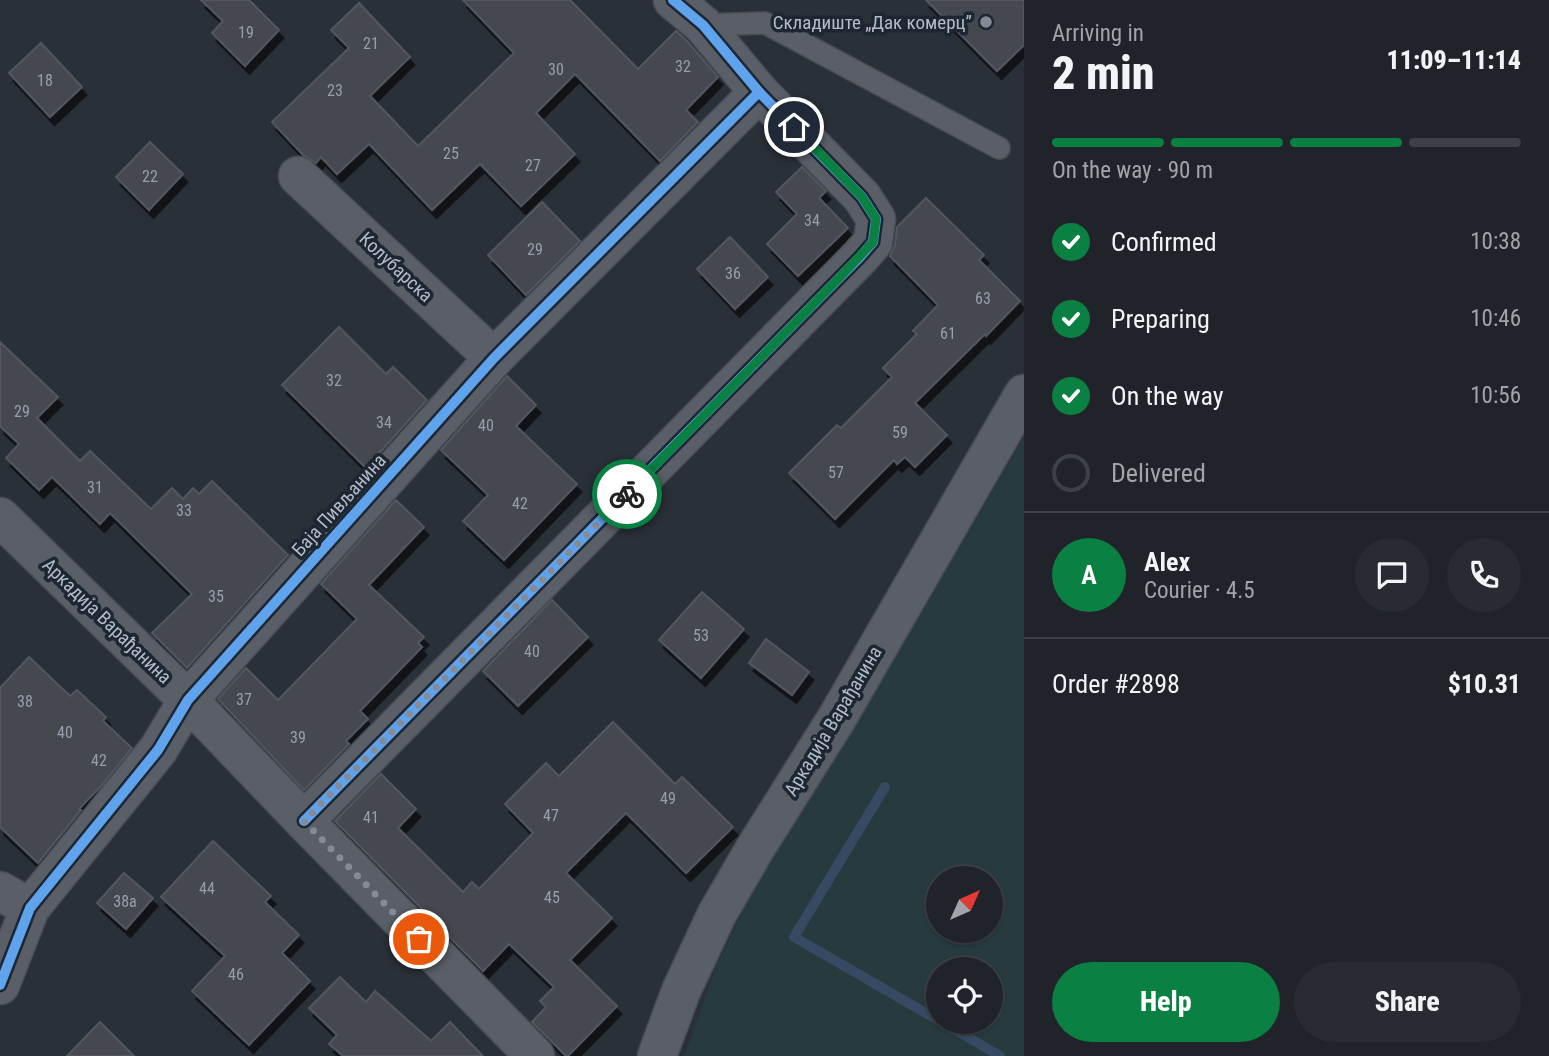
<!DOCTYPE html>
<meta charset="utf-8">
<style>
:root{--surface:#20242a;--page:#282c32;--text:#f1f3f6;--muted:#a2a4a8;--line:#3d4147;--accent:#0b8043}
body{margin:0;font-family:"Roboto Condensed",sans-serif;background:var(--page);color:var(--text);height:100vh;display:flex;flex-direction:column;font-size:26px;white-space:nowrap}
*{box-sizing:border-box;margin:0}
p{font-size:23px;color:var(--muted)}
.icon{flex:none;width:38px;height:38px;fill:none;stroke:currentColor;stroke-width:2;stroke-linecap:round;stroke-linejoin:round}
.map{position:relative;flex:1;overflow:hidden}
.details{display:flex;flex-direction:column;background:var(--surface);width:525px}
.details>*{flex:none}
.needle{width:46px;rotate:45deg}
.controls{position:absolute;left:926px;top:866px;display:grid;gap:14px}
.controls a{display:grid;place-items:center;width:77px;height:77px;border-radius:50%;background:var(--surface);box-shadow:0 2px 5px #0004,0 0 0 2px var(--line);font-size:35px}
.pin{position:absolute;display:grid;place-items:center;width:60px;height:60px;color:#fff;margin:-30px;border:4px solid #fff;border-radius:50%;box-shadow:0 2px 7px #0007}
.courier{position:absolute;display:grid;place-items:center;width:70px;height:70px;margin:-35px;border:5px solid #0b8043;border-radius:50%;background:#fff;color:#222;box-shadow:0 2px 9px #0007}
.summary em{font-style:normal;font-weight:800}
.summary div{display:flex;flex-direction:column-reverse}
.summary{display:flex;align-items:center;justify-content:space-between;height:119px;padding:0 28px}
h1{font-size:46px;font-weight:800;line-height:52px}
.bar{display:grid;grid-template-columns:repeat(4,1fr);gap:10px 7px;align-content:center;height:84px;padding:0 28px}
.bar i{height:9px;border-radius:5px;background:var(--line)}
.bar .active{background:var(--accent)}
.bar p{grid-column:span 4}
.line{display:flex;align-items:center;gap:18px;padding:0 28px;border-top:2px solid var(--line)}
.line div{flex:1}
.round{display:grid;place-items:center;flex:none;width:74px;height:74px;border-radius:37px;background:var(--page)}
ol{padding:0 28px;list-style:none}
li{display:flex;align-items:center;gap:21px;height:77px}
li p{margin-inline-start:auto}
li .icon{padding:7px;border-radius:50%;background:var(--accent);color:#fff;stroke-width:4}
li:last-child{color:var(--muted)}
li i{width:38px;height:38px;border:4px solid var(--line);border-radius:50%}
.primary-button{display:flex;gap:14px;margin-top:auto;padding:14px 28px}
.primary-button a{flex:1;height:80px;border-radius:42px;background:var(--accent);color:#fff;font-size:28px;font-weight:800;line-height:80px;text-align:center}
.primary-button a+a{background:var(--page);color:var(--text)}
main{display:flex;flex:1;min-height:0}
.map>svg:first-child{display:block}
.green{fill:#273a3e;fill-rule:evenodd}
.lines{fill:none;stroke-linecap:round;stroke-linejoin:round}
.stream{stroke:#384963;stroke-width:10}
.building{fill:#444950;stroke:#52575f;stroke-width:2;filter:url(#shadow)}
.lane-casing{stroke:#484c53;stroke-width:24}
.street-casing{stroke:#484c53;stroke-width:41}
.lane{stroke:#5a5e66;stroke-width:21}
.street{stroke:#5a5e66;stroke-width:38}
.cycleway-casing{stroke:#1d2633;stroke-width:15}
.cycleway{stroke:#60a3ed;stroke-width:10}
.done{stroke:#848b96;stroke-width:7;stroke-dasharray:0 12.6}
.route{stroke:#0b8043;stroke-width:9}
.poi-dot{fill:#848b96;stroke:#1d2633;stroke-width:2.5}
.labels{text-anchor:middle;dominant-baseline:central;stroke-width:7;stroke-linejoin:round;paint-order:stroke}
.number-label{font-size:16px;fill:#989fab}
.poi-label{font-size:19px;fill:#b4bcc9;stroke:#1d2633;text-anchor:end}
.street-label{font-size:19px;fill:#b4bcc9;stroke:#1d2633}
</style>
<main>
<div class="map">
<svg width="1024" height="1056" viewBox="0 0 1024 1056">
<defs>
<filter id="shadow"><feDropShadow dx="4.5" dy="8" stdDeviation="0" flood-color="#0009"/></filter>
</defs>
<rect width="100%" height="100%" fill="#2a3038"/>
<path class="green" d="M1024,437V1056H685L716,966L750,896L918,618ZM938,878H990V931H938ZM938,970H990V1022H938Z"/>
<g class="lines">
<g class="stream">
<polyline points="885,787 794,937 938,1020"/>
<polyline points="942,1022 1000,1056"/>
</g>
</g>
<g class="building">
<polygon points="201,0 249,0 279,30 245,66 212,33 223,21"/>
<polygon points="463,0 570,0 638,69 676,31 687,41 718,77 686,110 698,122 660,161 575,74 536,113 575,154 521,206 480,164 432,210 369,144 337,174 321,157 316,163 303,155 272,122 349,48 331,30 359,3 410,57 370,96 418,146 514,53"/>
<polygon points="926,0 1024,0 1024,45 997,71"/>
<polygon points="41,43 82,87 50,117 9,73"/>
<polygon points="150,142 183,174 149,210 116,177"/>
<polygon points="802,167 826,191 819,198 848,228 798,276 767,244 797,214 776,192"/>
<polygon points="926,198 984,255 979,260 1020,301 986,336 985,334 915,403 947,435 915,467 905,457 897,464 894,460 835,519 789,473 837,425 841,428 892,377 883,368 917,334 913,331 938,305 890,256 895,245 897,227"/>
<polygon points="542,202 580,241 526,295 488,255"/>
<polygon points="730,237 768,277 735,309 697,269"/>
<polygon points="339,327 386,374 393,367 427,400 366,468 282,385"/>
<polygon points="0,342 58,397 37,418 80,461 90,451 151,509 172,488 183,499 193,488 199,494 212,481 288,555 187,668 152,633 192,594 110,513 100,524 52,477 39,490 6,458 19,444 0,426"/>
<polygon points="507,376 536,405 516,426 577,484 504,560 463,521 488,495 441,450"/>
<polygon points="396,500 424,527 369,585 424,637 418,643 422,647 360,711 368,719 346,741 349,744 304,790 218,699 246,668 278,700 357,619 321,584"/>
<polygon points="702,592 744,629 701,678 659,640"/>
<polygon points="552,600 588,637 518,706 483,671"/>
<polygon points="766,639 809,672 792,695 749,663"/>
<polygon points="29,657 70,696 77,690 106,717 103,721 132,748 102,785 79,809 81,810 38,863 0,827 0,688"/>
<polygon points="613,722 675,784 682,777 733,827 686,873 626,813 566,873 612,918 570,960 617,1006 568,1056 566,1056 532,1022 546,1007 540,1001 554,987 509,944 483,971 335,821 381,774 416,809 398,828 463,892 472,882 479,889 533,833 505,804 546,763 559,776"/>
<polygon points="213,841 271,896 265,902 299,935 282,953 310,981 249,1045 192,991 225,956 161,897"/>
<polygon points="124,873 153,898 126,929 97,903"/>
<polygon points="340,977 366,1002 375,991 431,1041 450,1022 483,1056 343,1056 329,1044 337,1035 309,1008"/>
<polygon points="100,1022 134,1056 67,1056"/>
</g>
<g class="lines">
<g class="lane-casing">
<polyline id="lane" points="703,25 765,23 999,148"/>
</g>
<g class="street-casing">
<g id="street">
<polyline points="298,176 494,358"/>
<polyline points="0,517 188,700 304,821 535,1056"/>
<polyline points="304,821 860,257 873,242 876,219 862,197 759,92 703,25 673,0"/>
<polyline points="0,891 30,908"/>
<polyline points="0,985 30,908 158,750 188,700 494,358 759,92"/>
<polyline points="657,1056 681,991 717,914 756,847 837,718 1024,394"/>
</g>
</g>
<use href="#lane" class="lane"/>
<use href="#street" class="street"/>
<g class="cycleway-casing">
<g id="cycleway">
<polyline points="304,821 860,257 873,242 876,219 862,197 759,92 703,25 673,0"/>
<polyline points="0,985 30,908 158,750 188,700 494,358 759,92"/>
</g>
</g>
<use href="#cycleway" class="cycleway"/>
</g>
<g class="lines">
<polyline class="done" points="419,939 304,821 627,494"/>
<polyline class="route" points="627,494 841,276 873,242 876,219 862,197 794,127"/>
</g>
<circle class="poi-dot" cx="986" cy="22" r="7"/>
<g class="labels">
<g class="number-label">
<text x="246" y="32">19</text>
<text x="371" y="43">21</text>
<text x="683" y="66">32</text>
<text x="556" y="69">30</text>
<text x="45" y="80">18</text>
<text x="335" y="90">23</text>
<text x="451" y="153">25</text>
<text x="533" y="165">27</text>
<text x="150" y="176">22</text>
<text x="812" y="220">34</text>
<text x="535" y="249">29</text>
<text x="733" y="273">36</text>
<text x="983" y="298">63</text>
<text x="948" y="333">61</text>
<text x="334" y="380">32</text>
<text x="22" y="411">29</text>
<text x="384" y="422">34</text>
<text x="486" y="425">40</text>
<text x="900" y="432">59</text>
<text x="836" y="472">57</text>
<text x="95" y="487">31</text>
<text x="520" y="503">42</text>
<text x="184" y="510">33</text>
<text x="216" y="596">35</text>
<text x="701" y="635">53</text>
<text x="532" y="651">40</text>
<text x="244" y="699">37</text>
<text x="25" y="701">38</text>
<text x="65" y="732">40</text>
<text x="298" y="737">39</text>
<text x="99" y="760">42</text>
<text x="668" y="798">49</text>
<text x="551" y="815">47</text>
<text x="371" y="817">41</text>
<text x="207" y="888">44</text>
<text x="552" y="897">45</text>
<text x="125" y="901">38a</text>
<text x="236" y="974">46</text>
</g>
<g class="poi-label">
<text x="972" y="22">Складиште „Дак комерц”</text>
</g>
<g class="street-label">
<text transform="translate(396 267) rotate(43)">Колубарска</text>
<text transform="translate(339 505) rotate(-48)">Баја Пивљанина</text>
<text transform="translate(107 621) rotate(44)">Аркадија Варађанина</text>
<text transform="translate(833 721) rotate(-59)">Аркадија Варађанина</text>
</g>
</g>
</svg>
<div class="controls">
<a><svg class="needle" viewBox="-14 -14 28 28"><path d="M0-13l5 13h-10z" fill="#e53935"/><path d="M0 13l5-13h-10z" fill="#a2a4a8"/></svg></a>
<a><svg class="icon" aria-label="locate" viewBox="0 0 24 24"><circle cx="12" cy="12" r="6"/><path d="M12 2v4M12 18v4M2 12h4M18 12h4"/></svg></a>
</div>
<div class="pin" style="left:419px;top:939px;background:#ea580c"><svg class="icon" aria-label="bag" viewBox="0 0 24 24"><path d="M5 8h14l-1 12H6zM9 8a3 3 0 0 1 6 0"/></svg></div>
<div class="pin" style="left:794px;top:127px;background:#1f2937"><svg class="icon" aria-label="home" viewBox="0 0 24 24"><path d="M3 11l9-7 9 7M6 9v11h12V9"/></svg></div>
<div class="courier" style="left:627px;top:494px"><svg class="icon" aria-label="bike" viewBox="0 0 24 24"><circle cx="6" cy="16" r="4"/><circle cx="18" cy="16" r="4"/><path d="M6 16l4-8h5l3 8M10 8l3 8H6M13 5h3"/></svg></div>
</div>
<section class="details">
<div class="summary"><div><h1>2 min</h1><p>Arriving in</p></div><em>11:09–11:14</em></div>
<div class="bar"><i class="active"></i><i class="active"></i><i class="active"></i><i></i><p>On the way · 90 m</p></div>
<ol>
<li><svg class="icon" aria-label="check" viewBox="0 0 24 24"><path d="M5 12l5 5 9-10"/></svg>Confirmed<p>10:38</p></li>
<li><svg class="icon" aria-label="check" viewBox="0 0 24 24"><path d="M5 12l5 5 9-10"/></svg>Preparing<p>10:46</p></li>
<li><svg class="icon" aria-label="check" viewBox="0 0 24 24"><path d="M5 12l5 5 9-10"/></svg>On the way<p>10:56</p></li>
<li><i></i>Delivered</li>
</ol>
<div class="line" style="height:126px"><b class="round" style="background:var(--accent);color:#fff">A</b><div><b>Alex</b><p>Courier · 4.5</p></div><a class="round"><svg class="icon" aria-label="chat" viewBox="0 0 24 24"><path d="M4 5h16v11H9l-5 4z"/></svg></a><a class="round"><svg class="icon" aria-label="phone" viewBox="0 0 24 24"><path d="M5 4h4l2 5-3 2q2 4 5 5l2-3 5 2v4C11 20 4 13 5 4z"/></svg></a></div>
<div class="line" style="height:91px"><div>Order #2898</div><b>$10.31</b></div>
<div class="primary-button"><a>Help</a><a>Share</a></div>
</section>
</main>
